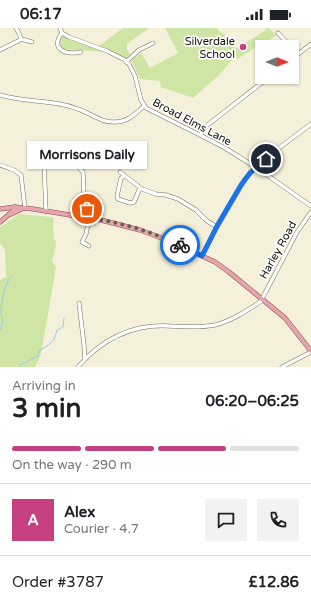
<!DOCTYPE html>
<meta charset="utf-8">
<style>
:root{--surface:#fff;--page:#f2f2f2;--text:#202124;--muted:#757577;--line:#e0e0e0;--accent:#c7407f}
body{margin:0;font-family:"Varela Round",sans-serif;background:var(--page);color:var(--text);height:100vh;display:flex;flex-direction:column;font-size:15px;white-space:nowrap}
*{box-sizing:border-box;margin:0}
p{font-size:13px;color:var(--muted)}
.icon{flex:none;width:22px;height:22px;fill:none;stroke:currentColor;stroke-width:2;stroke-linecap:round;stroke-linejoin:round}
.map{position:relative;height:339px;overflow:hidden}
.side{display:flex;flex-direction:column;background:var(--surface);flex:1}
.side>*{flex:none}
.needle{width:26px;rotate:90deg}
.fabs{position:absolute;left:255px;top:12px;display:grid;gap:8px}
.fabs a{display:grid;place-items:center;width:44px;height:44px;border-radius:0px;background:var(--surface);box-shadow:0 1px 3px #0004;font-size:20px}
.pin{position:absolute;display:grid;place-items:center;width:34px;height:34px;color:#fff;margin:-17px;border:2px solid #fff;border-radius:50%;box-shadow:0 1px 4px #0007}
.courier{position:absolute;display:grid;place-items:center;width:40px;height:40px;margin:-20px;border:3px solid #1a73e8;border-radius:50%;background:#fff;color:#222;box-shadow:0 1px 5px #0007}
.bubble{position:absolute;height:28px;border-radius:0px;background:var(--surface);box-shadow:0 1px 3px #0004;font-size:13px;font-weight:700;line-height:28px;text-align:center}
.summary em{font-style:normal;font-weight:700}
.summary div{display:flex;flex-direction:column-reverse}
.summary{display:flex;align-items:center;justify-content:space-between;height:68px;padding:0 12px}
h1{font-size:26px;font-weight:700;line-height:30px}
.bar{display:grid;grid-template-columns:repeat(4,1fr);gap:6px 4px;align-content:center;height:48px;padding:0 12px}
.bar i{height:5px;border-radius:3px;background:var(--line)}
.bar .active{background:var(--accent)}
.bar p{grid-column:span 4}
.line{display:flex;align-items:center;gap:10px;padding:0 12px;border-top:1px solid var(--line)}
.line div{flex:1}
.round{display:grid;place-items:center;flex:none;width:42px;height:42px;border-radius:0px;background:var(--page)}
.status{display:flex;justify-content:space-between;align-items:center;height:28px;padding:0 20px;background:var(--surface);direction:ltr}
.status svg{height:11px;fill:currentColor}
.map>svg:first-child{display:block}
.green{fill:#cee5a5}
.lines{fill:none;stroke-linecap:round;stroke-linejoin:round}
.stream{stroke:#96ccf4;stroke-width:1}
.minor-casing{stroke:#74705c;stroke-width:4.5}
.major-casing{stroke:#8f4a4f;stroke-width:5}
.minor{stroke:#fff;stroke-width:3.5}
.major{stroke:#e4a5ac;stroke-width:4}
.done{stroke:#625f52;stroke-width:4;stroke-dasharray:0 7.2}
.route{stroke:#1a73e8;stroke-width:5}
.poi-dot{fill:#c7407f;stroke:#fff;stroke-width:1.5}
.labels{text-anchor:middle;dominant-baseline:central;stroke-width:3.5;stroke-linejoin:round;paint-order:stroke}
.poi-label{font-size:11px;fill:#131109;stroke:#fff;text-anchor:end}
.street-label{font-size:11px;fill:#131109;stroke:#fff}
</style>
<div class="status"><b>06:17</b><svg viewBox="0 0 49 12"><path d="M0 12V9h3v3zM5 12V6h3v6zM10 12V3h3v9zM15 12V0h3v12zM26 1h20v11H26zM47 4h2v5h-2z"/></svg></div>
<div class="map">
<svg width="311" height="339" viewBox="0 0 311 339">
<rect width="100%" height="100%" fill="#f5f0d9"/>
<g class="green">
<polygon points="123,0 149,0 127,16 127,22 131,27 126,31 99,18"/>
<path d="M165,0H217L218,2L226,8L223,9L224,10C229,15 232,21 239,19L266,2L265,0H268L277,7L237,31L235,28L219,47L193,70L161,59L160,53L140,51L132,34V32L141,25L150,40L178,25Z"/>
<polygon points="62,8 64,8 105,24 63,21 60,19 59,14"/>
<polygon points="19,186 51,189 54,190 53,194 54,211 56,213 55,222 52,233 56,239 41,326 35,339 0,339 0,252 6,249 5,222 0,215 0,199"/>
</g>
<g class="lines">
<g class="stream">
<path d="M0,302C4,292 2,294 1,284C1,274 5,256 11,248"/>
<path d="M20,339V337L38,328L40,322C51,316 54,314 57,302L63,299L64,290"/>
</g>
<g class="minor-casing">
<g id="minor">
<polyline points="60,0 62,5 69,9 107,23 125,32 129,36 135,48 141,72 146,80 200,107 225,120 257,140 311,178"/>
<path d="M62,5C49,22 67,27 81,24"/>
<polyline points="278,5 291,19"/>
<polyline points="21,11 32,14"/>
<path d="M0,22L20,12C22,8 18,4 16,0"/>
<polyline points="292,31 311,16"/>
<polyline points="126,34 139,22 153,15"/>
<path d="M0,67C26,75 53,71 78,81C90,85 102,95 115,94C128,94 135,86 144,78"/>
<polyline points="200,107 205,99 269,49"/>
<polyline points="0,137 14,142 21,147 25,180"/>
<polyline points="120,144 142,161 156,166 166,167 178,171 196,182 207,193 217,199"/>
<polyline points="125,148 121,150 117,168 118,171 130,175 134,174 140,160"/>
<polyline points="46,183 44,135 47,132 58,127 75,136 83,144 84,167 89,190 86,206 82,214 89,218"/>
<path d="M202,228L217,199L245,151C263,130 289,113 311,96"/>
<polyline points="262,271 297,204 311,184"/>
<polyline points="79,275 84,317 85,331"/>
<path d="M78,339C102,311 132,296 169,298C184,299 199,300 215,297C232,293 248,282 263,272"/>
<polyline points="282,339 311,324"/>
</g>
</g>
<g class="major-casing">
<g id="major">
<polyline points="0,181 15,179 33,181 101,192 140,202 167,212 215,234 229,244 285,290 311,323"/>
<polyline points="11,186 24,180"/>
<polyline points="0,194 13,183 15,179"/>
</g>
</g>
<use href="#minor" class="minor"/>
<use href="#major" class="major"/>
</g>
<g class="lines">
<path class="done" d="M87,181L89,190C119,194 153,204 180,217"/>
<polyline class="route" points="180,217 202,228 217,198 241,157 250,145 266,131"/>
</g>
<circle class="poi-dot" cx="243" cy="19" r="4"/>
<g class="labels">
<g class="poi-label">
<text x="235" y="13">Silverdale<tspan x="235" dy="13">School</tspan></text>
</g>
<g class="street-label">
<text transform="translate(192 94) rotate(28)">Broad Elms Lane</text>
<text transform="translate(278 222) rotate(-61)">Harley Road</text>
</g>
</g>
</svg>
<div class="fabs">
<a><svg class="needle" viewBox="-14 -14 28 28"><path d="M0-13l5 13h-10z" fill="#e53935"/><path d="M0 13l5-13h-10z" fill="#757577"/></svg></a>
</div>
<div class="pin" style="left:87px;top:181px;background:#ea580c"><svg class="icon" aria-label="bag" viewBox="0 0 24 24"><path d="M5 8h14l-1 12H6zM9 8a3 3 0 0 1 6 0"/></svg></div>
<div class="pin" style="left:266px;top:131px;background:#1f2937"><svg class="icon" aria-label="home" viewBox="0 0 24 24"><path d="M3 11l9-7 9 7M6 9v11h12V9"/></svg></div>
<div class="courier" style="left:180px;top:217px"><svg class="icon" aria-label="bike" viewBox="0 0 24 24"><circle cx="6" cy="16" r="4"/><circle cx="18" cy="16" r="4"/><path d="M6 16l4-8h5l3 8M10 8l3 8H6M13 5h3"/></svg></div>
<div class="bubble" style="left:27px;top:113px;width:120px">Morrisons Daily</div>
</div>
<section class="side">
<div class="summary"><div><h1>3 min</h1><p>Arriving in</p></div><em>06:20–06:25</em></div>
<div class="bar"><i class="active"></i><i class="active"></i><i class="active"></i><i></i><p>On the way · 290 m</p></div>
<div class="line" style="height:72px"><b class="round" style="background:var(--accent);color:#fff">A</b><div><b>Alex</b><p>Courier · 4.7</p></div><a class="round"><svg class="icon" aria-label="chat" viewBox="0 0 24 24"><path d="M4 5h16v11H9l-5 4z"/></svg></a><a class="round"><svg class="icon" aria-label="phone" viewBox="0 0 24 24"><path d="M5 4h4l2 5-3 2q2 4 5 5l2-3 5 2v4C11 20 4 13 5 4z"/></svg></a></div>
<div class="line" style="height:52px"><div>Order #3787</div><b>£12.86</b></div>
</section>
